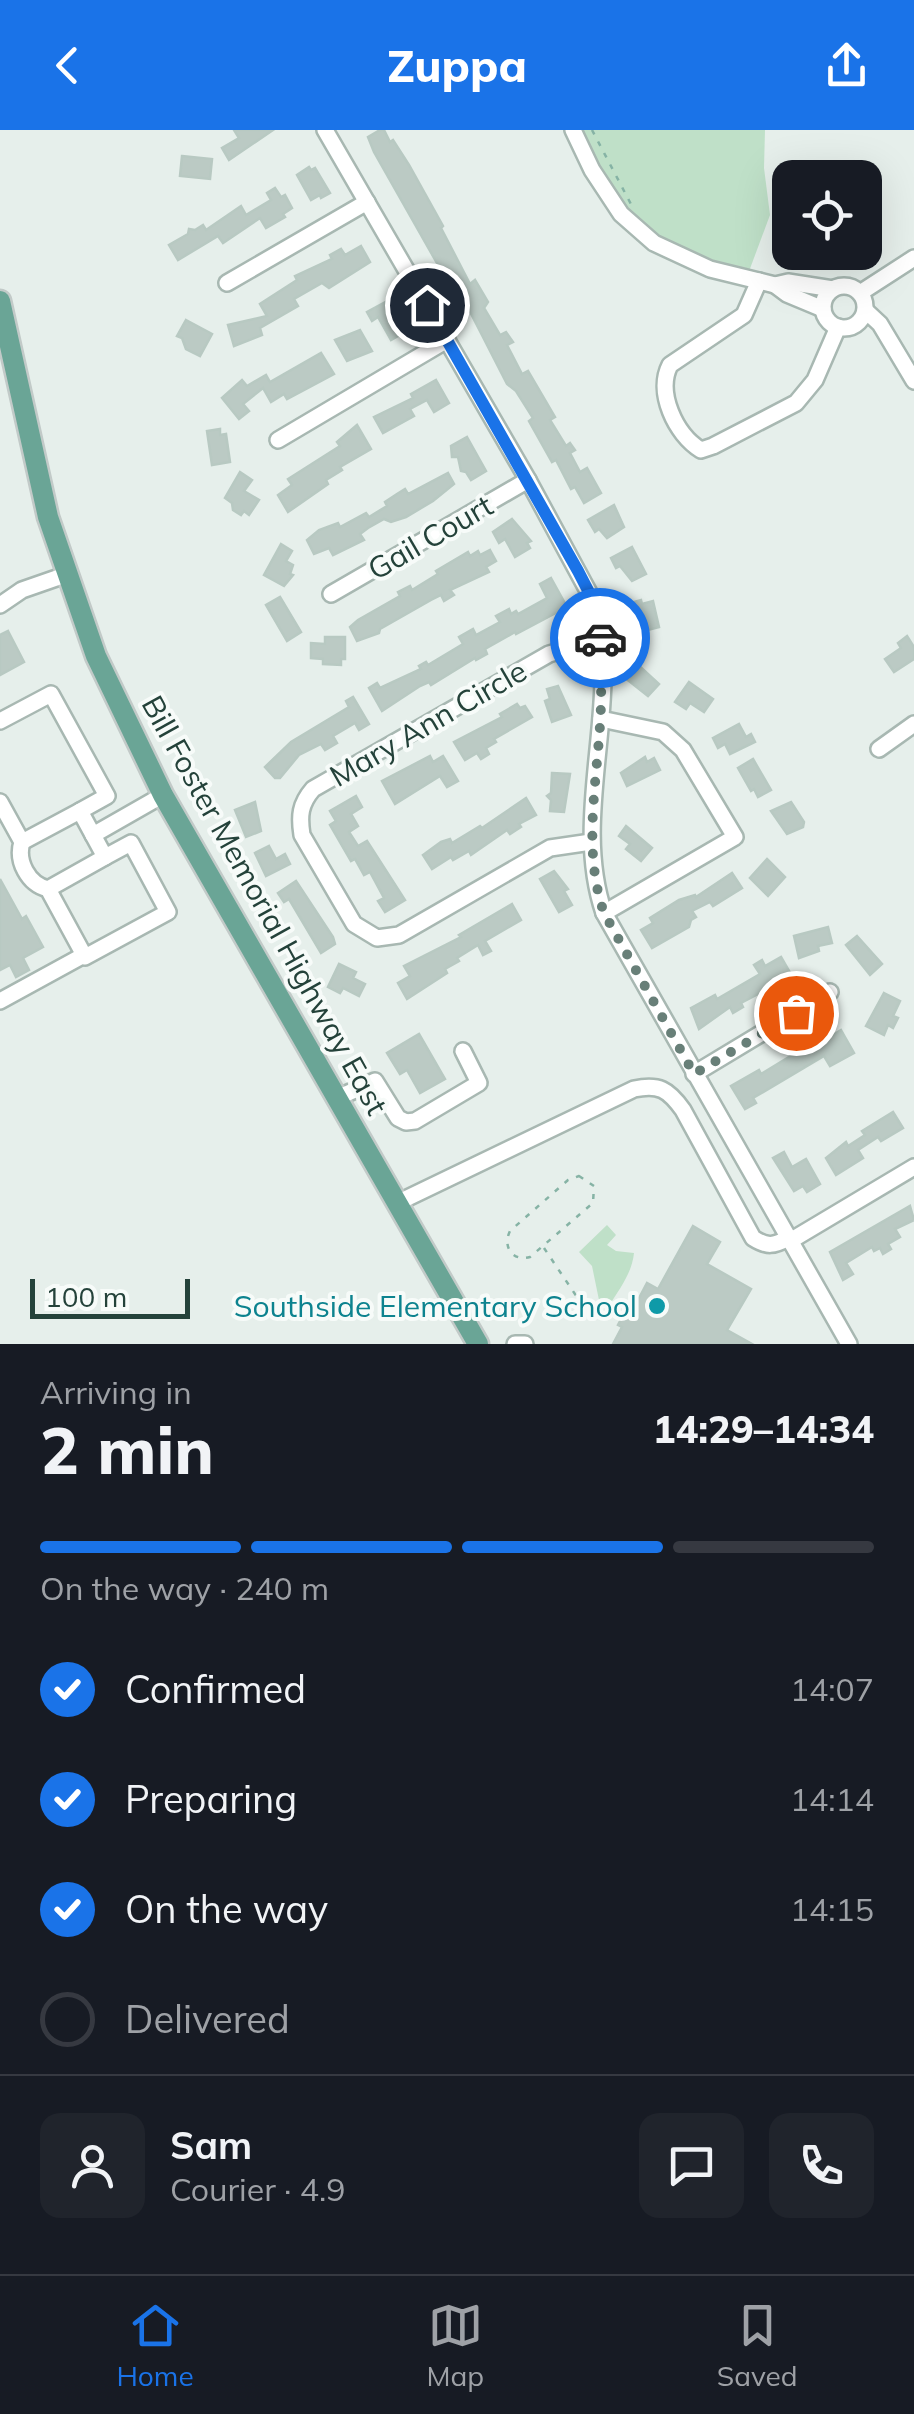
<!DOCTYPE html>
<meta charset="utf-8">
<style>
:root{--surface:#171b24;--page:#20242c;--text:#f1f3f6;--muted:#9ea1a6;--line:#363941;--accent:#1a73e8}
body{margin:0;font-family:Mulish,sans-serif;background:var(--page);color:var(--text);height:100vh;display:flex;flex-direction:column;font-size:38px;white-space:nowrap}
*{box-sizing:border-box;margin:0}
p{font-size:32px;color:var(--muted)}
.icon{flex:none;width:55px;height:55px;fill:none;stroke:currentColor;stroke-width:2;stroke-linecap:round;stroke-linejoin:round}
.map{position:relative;height:1214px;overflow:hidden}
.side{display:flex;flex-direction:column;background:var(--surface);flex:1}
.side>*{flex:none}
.fabs{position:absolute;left:772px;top:30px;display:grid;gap:20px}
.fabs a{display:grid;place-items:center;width:110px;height:110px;border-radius:20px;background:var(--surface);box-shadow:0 10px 40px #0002;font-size:50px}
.scale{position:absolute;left:30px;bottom:25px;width:160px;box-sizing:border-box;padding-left:10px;border:5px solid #24423a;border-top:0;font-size:28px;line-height:35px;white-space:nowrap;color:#24423a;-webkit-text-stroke:8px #f7fbf9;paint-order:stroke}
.pin{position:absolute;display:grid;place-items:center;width:85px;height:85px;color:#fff;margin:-42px;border:5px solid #fff;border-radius:50%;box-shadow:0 2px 10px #0007}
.courier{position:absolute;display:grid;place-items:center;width:100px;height:100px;margin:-50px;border:8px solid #1a73e8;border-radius:50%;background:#fff;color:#222;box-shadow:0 2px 12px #0007}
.head em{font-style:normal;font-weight:800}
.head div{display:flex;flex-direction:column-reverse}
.head{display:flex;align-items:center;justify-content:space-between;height:170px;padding:0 40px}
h1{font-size:65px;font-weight:800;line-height:75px}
.bar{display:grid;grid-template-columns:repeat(4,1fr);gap:15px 10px;align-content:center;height:120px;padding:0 40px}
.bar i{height:12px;border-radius:8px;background:var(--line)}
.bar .current{background:var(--accent)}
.bar p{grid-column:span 4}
.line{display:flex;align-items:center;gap:25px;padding:0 40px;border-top:2px solid var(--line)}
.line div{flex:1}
.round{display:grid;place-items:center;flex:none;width:105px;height:105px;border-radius:20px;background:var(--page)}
ol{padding:0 40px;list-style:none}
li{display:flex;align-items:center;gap:30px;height:110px}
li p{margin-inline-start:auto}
li .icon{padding:10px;border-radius:50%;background:var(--accent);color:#fff;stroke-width:4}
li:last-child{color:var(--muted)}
li i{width:55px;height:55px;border:5px solid var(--line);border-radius:50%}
header{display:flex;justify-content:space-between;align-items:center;height:130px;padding:0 40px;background:var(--accent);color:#fff;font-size:45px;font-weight:800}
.tabs{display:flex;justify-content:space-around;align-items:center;height:140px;border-top:2px solid var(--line);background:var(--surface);font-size:28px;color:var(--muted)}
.tabs a{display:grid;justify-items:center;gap:5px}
.tabs .current{color:var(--accent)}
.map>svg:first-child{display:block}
.green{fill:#bfe0c8}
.building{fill:#bbcac4;stroke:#b8c9c2;stroke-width:2.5}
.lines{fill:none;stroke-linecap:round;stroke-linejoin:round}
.minor-casing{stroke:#a8b8b2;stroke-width:20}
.major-casing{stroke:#c2cac8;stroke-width:25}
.path{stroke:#86b3a5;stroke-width:2.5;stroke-dasharray:5 8;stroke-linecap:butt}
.minor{stroke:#fff;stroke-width:15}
.major{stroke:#6aa596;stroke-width:20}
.done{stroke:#687f78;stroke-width:10;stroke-dasharray:0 18}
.route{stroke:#1a73e8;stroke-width:12}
.culture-dot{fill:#0f9aa8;stroke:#f7fbf9;stroke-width:4}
.labels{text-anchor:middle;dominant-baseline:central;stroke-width:8;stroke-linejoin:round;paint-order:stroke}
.street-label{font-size:30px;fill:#24423a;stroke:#f7fbf9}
.culture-label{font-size:30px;fill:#0d838f;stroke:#f7fbf9;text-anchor:end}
</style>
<header><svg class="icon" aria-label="back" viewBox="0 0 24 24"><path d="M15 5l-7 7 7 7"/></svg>Zuppa<svg class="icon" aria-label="share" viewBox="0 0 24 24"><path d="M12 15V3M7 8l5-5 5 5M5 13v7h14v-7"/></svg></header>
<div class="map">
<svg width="914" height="1214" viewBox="0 0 914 1214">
<rect width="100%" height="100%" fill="#e6efeb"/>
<g class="green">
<path d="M579,0H765L764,38L770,85L748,144C715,133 676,122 648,102C614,79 596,35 579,0Z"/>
<path d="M607,1095L616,1105L607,1115L616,1121L634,1123C632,1143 620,1158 609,1176L599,1170L592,1136L579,1122Z"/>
</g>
<g class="building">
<polygon points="234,0 273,0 229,30 222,18 239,8"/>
<polygon points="380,0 384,0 390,12 393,10 409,35 443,96 441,98 470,154 475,150 488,172 484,178 500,205 506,202 513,212 507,215 522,244 528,241 555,287 550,290 566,316 570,313 575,320 570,323 580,342 587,338 601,363 584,373 575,357 571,359 556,330 552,332 529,291 533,288 516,261 507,254 463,168 460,170 446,139 442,142 374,22 368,7"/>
<polygon points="182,26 212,29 210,49 180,46"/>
<polygon points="309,37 311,40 315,38 330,63 321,68 320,65 311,70 297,45"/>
<polygon points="275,58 281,67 285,65 292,78 283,84 285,87 266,98 260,88 223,113 218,106 178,130 169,115 188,104 189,99 195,100 203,95 206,100 241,76 246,85 271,70 267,63"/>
<polygon points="361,116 370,132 329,158 322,153 294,169 298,176 260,198 262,205 234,216 228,195 267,186 260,174 297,150 295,146 332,129 330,125 341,119 345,125"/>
<polygon points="391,169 405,202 391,210 378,187 372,191 367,182"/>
<polygon points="186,190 212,204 200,226 186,219 182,208 177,206"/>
<polygon points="360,200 372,221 347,231 335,210"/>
<polygon points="321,223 334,244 287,269 284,264 271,272 263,258 243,274 249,281 239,289 222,268 242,250 247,256 266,245 270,252"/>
<polygon points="436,250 449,273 434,282 427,270 410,279 414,286 383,303 374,287 413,268 411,264"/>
<polygon points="357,295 371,319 340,337 342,340 326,350 328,354 288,382 278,365 292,355 288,349 340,316 337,312"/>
<polygon points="220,299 220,305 226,304 230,332 212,335 207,301"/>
<polygon points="467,307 486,341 471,350 466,342 461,341 458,327 452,327 451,316"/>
<polygon points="240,342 252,350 244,361 259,370 249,385 244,381 241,385 233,380 232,373 225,368"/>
<polygon points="448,343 454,354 433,371 406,387 391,392 384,389 368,398 360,404 364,410 333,425 329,418 314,424 307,410 319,400 338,393 340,397 366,383 369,387 387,376 385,372 397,364 405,359 408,364"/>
<polygon points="614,375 624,397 607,408 599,399 595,402 588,390"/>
<polygon points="512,389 531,411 527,413 530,418 515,427 505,409 499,413 493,402"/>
<polygon points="281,414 292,421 286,431 293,435 290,444 293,445 284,456 264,445"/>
<polygon points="632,417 646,444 632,451 620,436 616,438 611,428"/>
<polygon points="490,420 496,431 486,437 489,442 450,460 454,465 444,471 441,465 431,470 380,499 379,503 357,511 350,497 358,490 400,466 398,462 410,456 412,460 438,444 436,441 468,422 470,426 478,421 480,425"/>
<polygon points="551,448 567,477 516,504 515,502 485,519 487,524 476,530 475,528 431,555 429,552 420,556 382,581 369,558 377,553 380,558 421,539 419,536 426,532 428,535 463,514 459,507 473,499 476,505 500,492 496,486 509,479 511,484 516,481 518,484 547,468 540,454"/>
<polygon points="280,467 301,502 287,511 266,475"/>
<polygon points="641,470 642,474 653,471 659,497 640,502 630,473"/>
<polygon points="8,501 24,532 0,545 0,505"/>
<polygon points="907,506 914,517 914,529 894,542 885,529 901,518 898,513"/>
<polygon points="325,507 345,507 345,529 341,529 341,535 323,534 323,529 311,528 311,513 325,514"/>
<polygon points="636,533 659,554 648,566 624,547"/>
<polygon points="689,552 713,569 704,582 690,573 686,579 675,572"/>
<polygon points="558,556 571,585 552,592 545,571 550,569 547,559"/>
<polygon points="353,567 369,594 359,600 355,593 333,606 337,613 325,620 321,614 299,625 280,648 275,648 265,637 291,612 349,577 346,571"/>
<polygon points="517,574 520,578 525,576 532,587 494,609 496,612 486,618 489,624 481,629 477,623 465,630 454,612 502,587 500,584"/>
<polygon points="739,594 746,607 751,604 755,612 730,624 725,614 718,618 713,608"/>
<polygon points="430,626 433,632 443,626 458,651 447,657 440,646 395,674 382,651"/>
<polygon points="645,627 647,632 654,628 660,640 627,656 621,643"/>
<polygon points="753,629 771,660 758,667 754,659 751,661 738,638"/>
<polygon points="552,643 570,644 564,682 550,681 551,670 547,666 551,663"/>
<polygon points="356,666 362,677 351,684 358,696 349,702 358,716 367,711 405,770 385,782 378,771 384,768 370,742 364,745 355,729 351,731 330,695 336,691 330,681"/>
<polygon points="526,668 536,685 519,694 521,697 510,704 507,700 471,725 469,721 453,730 451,727 432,739 423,725 441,712 450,709 452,713 480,696 482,698"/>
<polygon points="255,672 261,701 246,707 235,680"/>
<polygon points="791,672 804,692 803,697 787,704 771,681"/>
<polygon points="626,696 652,718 641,731 626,719 630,714 619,706"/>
<polygon points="269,716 276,729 285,724 290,734 266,746 255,723"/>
<polygon points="767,729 785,747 768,766 750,748"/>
<polygon points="554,741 568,759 564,761 572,775 559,782 540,749"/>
<polygon points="732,743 742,758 713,776 710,772 692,781 696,787 691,790 689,797 652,818 641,800 653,793 650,788 679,770 695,765 696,767"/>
<polygon points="0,749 22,789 26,786 43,817 23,828 29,840 16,847 10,835 0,840"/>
<polygon points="296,751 333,807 335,814 321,823 289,769 284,772 278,763"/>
<polygon points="512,774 521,790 485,811 491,821 483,825 478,815 457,828 459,831 445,839 447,843 407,869 398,853 410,846 404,836 461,807 459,805"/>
<polygon points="828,797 832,813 818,816 819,821 799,828 794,806"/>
<polygon points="857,806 882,834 870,845 846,815"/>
<polygon points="781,827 792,846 741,873 743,877 733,883 730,877 699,899 691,878 715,865 717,869 760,844 754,835 762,830 765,836"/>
<polygon points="339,834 356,842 353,848 365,854 359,866 343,858 340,863 328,857"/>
<polygon points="884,863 900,871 893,886 898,888 893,898 888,895 884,905 866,896"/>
<polygon points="841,900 854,923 830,936 824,926 753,968 756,973 745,979 731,956 759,940 761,944 802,919 804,923"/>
<polygon points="419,904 445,949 420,963 407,940 400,944 387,923"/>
<polygon points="893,982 903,998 881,1011 878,1007 858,1020 863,1028 836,1045 826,1028 846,1012 848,1016 865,1005 862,1001"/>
<polygon points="784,1022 792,1037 806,1029 820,1054 807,1062 803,1056 794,1061 773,1028"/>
<polygon points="910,1076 914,1090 895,1099 900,1107 888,1114 891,1119 883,1124 880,1118 874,1121 872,1117 846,1133 853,1144 843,1150 830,1122"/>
<polygon points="693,1096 720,1112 707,1134 751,1159 727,1200 752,1214 613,1214 622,1197 618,1195 633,1167 638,1170 647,1153 658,1159"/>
</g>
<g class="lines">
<g class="minor-casing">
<g id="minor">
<path d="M325,0L528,350L594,472C623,573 570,683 604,783L849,1214"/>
<polyline points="573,0 592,40 621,84 654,113 710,139 775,155 788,152 833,159"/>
<path d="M759,151L744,185L670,235C656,262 675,304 701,320L713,316L796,273L815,250L838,197"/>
<polyline points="227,153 367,72"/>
<polyline points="775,155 787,164 823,179"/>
<circle cx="844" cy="177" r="21"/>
<polyline points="860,163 914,128"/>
<polyline points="865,180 880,194 914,251"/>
<polyline points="278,310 447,210"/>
<polyline points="331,464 528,350"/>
<polyline points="0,475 22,460 68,444"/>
<polyline points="601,589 663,602 683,620 735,707 604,783"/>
<path d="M0,591L51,564L107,666L80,681L105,727L131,713L168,782L85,827L48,759C28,754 16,731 22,712L0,672"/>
<polyline points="879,619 914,594"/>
<polyline points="93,705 163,665"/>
<polyline points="22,712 80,681"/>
<path d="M591,712L550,718L399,805L377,808L354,794L302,705C299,686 300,674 313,659L549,524L577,516L600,514"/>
<polyline points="48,759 105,727"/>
<polyline points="0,871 84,825"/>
<polyline points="694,944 830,862"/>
<polyline points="337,968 375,951 398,988 406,992 415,991 479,953 463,921"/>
<path d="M397,1073L634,959C659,954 668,959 683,980L753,1108C767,1117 774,1116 788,1108"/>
<polyline points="790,1111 914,1037"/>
<polyline points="515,1214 525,1214"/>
</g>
</g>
<g class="major-casing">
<polyline id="major" points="0,171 48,387 96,526 163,665 478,1214"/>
</g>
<g class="path">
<polyline points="592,0 633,78"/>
<path d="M579,1046L594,1056L593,1073L530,1127C513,1132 502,1117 510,1101L568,1050Z"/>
<polyline points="544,1118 585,1179 591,1182"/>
</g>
<use href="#minor" class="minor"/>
<use href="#major" class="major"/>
</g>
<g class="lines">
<path class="done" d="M600,508C601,536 602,566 600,595C596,658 583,722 604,783L694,944L796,883"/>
<polyline class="route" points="427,175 578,441 594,472 600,508"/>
</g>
<circle class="culture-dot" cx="657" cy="1176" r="10"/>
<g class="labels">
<g class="street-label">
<text transform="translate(430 407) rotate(-30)">Gail Court</text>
<text transform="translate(428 593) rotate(-30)">Mary Ann Circle</text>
<text transform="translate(265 775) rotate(61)">Bill Foster Memorial Highway East</text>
</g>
<g class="culture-label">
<text x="637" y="1176">Southside Elementary School</text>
</g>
</g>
</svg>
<div class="fabs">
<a><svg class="icon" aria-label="locate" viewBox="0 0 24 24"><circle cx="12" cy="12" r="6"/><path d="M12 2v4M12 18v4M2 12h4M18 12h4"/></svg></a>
</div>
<div class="scale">100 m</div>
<div class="pin" style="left:796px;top:883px;background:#ea580c"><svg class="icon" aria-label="bag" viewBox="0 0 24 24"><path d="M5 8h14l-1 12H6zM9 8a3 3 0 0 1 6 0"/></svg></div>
<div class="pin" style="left:427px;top:175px;background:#1f2937"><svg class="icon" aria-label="home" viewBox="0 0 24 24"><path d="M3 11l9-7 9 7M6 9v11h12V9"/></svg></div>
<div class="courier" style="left:600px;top:508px"><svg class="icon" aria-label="car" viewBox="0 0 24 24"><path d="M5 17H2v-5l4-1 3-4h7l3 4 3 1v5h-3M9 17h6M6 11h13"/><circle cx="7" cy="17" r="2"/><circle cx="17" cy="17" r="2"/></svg></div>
</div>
<section class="side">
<div class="head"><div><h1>2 min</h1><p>Arriving in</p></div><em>14:29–14:34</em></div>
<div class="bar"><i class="current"></i><i class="current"></i><i class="current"></i><i></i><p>On the way · 240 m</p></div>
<ol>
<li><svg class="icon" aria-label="check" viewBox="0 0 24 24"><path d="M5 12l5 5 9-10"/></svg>Confirmed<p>14:07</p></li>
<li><svg class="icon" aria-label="check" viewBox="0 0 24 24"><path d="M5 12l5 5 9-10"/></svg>Preparing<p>14:14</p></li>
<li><svg class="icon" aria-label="check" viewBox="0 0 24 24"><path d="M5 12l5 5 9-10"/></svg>On the way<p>14:15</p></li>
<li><i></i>Delivered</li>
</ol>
<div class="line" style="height:180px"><a class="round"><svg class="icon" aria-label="person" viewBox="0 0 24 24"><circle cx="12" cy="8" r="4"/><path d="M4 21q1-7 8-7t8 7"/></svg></a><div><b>Sam</b><p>Courier · 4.9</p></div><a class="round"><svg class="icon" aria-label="chat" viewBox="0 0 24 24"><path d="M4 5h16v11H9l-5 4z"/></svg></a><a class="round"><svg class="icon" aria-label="phone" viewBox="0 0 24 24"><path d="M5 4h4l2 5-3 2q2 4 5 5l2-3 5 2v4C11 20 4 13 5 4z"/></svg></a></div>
</section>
<nav class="tabs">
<a class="current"><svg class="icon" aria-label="home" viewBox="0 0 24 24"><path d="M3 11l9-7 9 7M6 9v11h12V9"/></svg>Home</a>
<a><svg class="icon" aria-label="map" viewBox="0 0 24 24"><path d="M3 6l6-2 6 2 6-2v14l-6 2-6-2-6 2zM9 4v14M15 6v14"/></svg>Map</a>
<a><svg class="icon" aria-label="saved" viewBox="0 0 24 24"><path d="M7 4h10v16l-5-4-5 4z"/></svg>Saved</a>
</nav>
